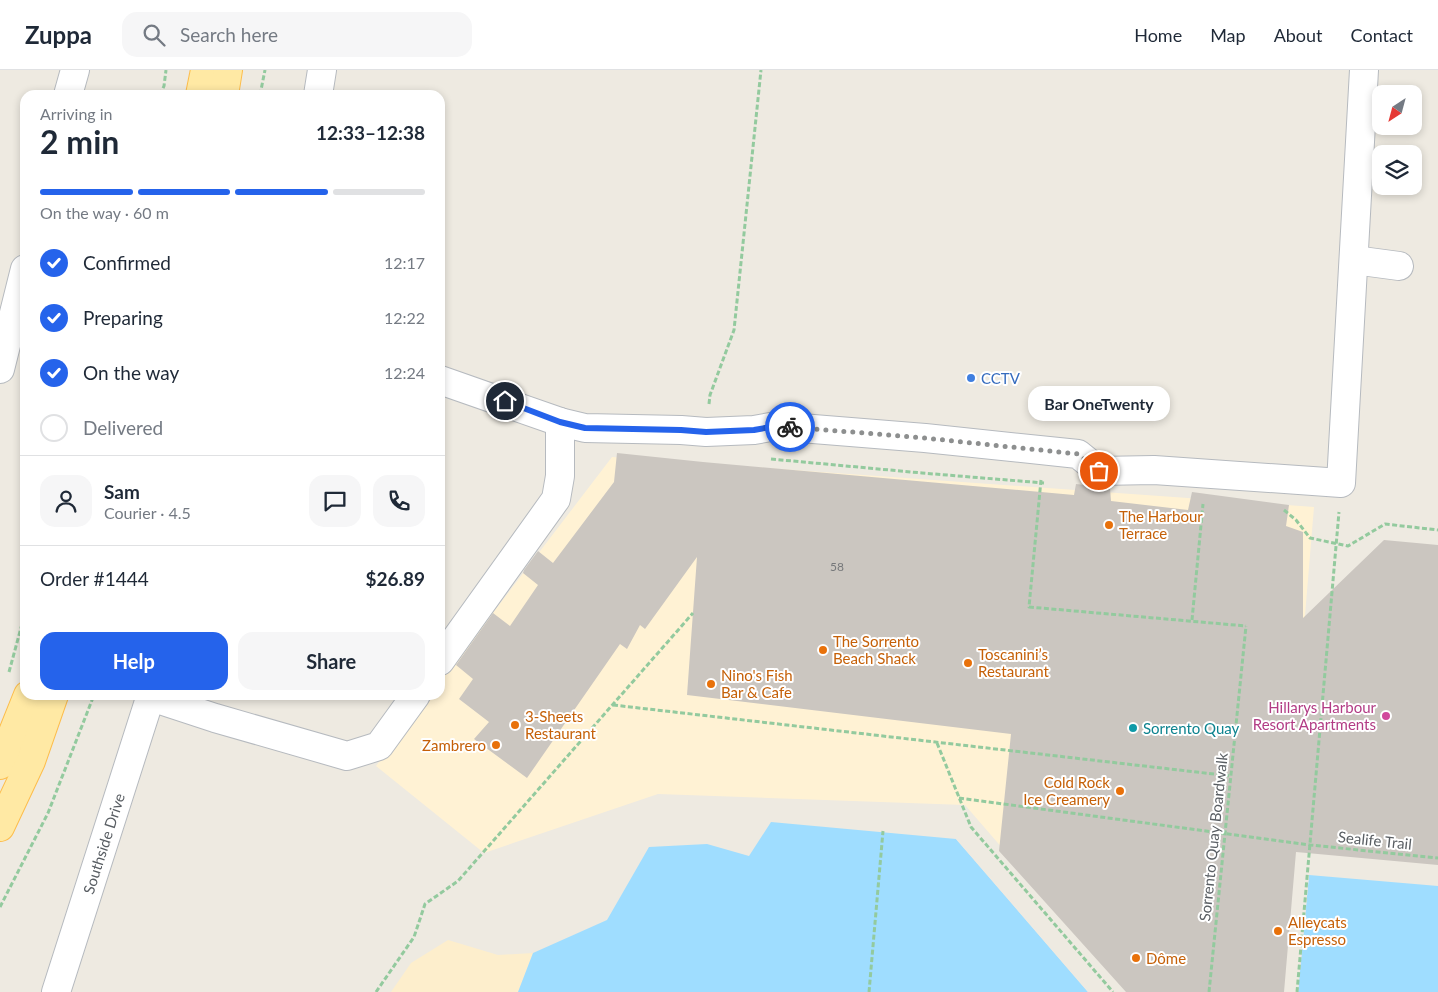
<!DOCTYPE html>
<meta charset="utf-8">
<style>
:root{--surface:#fff;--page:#f6f6f7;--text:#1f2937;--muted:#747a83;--line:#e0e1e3;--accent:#2563eb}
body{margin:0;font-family:Lato,sans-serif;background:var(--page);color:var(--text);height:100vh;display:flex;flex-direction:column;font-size:19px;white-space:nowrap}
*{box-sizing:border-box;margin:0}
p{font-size:16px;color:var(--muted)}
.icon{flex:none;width:28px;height:28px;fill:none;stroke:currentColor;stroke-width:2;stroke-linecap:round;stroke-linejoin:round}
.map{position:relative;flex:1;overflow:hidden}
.side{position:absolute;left:20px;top:20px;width:425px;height:610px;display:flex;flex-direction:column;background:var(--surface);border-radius:15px;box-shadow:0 2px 8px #0003}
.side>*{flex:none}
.needle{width:32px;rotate:216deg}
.fabs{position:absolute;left:1372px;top:15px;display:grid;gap:10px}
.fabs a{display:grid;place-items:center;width:50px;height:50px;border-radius:10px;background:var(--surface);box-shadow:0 2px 8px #0003;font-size:25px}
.pin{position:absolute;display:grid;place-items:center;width:42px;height:42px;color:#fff;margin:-21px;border:2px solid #fff;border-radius:50%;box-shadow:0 1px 5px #0007}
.courier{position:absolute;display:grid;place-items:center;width:50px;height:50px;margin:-25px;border:4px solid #2563eb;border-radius:50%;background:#fff;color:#222;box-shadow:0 1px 6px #0007}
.bubble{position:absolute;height:35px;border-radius:15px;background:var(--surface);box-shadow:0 2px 8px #0003;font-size:16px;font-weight:700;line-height:35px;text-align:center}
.head em{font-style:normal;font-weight:700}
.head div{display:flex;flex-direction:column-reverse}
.head{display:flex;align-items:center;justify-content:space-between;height:85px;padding:0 20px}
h1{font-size:32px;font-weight:700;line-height:38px}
.bar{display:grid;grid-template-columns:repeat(4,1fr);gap:8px 5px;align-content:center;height:60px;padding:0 20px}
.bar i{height:6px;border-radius:4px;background:var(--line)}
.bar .selected{background:var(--accent)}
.bar p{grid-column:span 4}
.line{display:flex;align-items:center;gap:12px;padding:0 20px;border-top:1px solid var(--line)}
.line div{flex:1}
.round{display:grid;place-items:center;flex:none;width:52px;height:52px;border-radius:15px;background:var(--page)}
ol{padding:0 20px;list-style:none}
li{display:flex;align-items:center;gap:15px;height:55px}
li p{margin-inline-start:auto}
li .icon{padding:5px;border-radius:50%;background:var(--accent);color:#fff;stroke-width:4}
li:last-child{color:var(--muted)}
li i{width:28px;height:28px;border:2px solid var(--line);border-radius:50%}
.primary-button{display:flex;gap:10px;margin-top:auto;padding:10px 20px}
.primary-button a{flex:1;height:58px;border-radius:15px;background:var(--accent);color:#fff;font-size:20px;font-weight:700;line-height:58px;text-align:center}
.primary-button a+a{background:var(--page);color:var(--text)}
header{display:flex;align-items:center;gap:30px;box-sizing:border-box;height:70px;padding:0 25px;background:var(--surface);border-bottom:1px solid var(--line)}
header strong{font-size:24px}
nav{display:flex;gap:28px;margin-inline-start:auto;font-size:18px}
.search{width:350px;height:45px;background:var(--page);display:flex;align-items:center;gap:12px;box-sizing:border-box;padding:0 18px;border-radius:15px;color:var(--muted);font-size:19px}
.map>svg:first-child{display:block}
.commercial{fill:#fff2d4}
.sand{fill:#fdeecc}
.water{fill:#9fddff}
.pier{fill:#eeeae1}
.building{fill:#cbc6c0}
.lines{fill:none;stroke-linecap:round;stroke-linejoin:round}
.minor-casing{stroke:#b6babf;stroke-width:30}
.major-casing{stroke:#fdbd4b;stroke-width:30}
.path{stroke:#93ca9e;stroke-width:3;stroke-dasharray:5 2.5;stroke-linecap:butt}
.minor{stroke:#fff;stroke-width:28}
.major{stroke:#ffe9a4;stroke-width:28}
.path-bridge{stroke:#93ca9e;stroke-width:3;stroke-dasharray:5 2.5;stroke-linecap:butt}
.done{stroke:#8d8f8f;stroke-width:5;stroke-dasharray:0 9}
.route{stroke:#2563eb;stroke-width:6}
.shop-dot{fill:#3f7fe0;stroke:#fff;stroke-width:2}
.food-dot{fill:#e8710a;stroke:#fff;stroke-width:2}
.hotel-dot{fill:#d1479c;stroke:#fff;stroke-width:2}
.culture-dot{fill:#0f9aa8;stroke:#fff;stroke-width:2}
.labels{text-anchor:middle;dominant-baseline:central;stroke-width:4;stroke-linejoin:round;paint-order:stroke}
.number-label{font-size:12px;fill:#76787a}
.shop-label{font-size:15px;fill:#366cbe;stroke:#fff;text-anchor:start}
.food-label{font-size:15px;fill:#c56008;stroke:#fff;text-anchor:start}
.hotel-label{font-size:15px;fill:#b23c85;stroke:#fff;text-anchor:end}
.culture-label{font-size:15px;fill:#0d838f;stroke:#fff;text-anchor:start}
.street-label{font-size:15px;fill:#595e63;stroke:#fff}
</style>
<header>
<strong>Zuppa</strong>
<div class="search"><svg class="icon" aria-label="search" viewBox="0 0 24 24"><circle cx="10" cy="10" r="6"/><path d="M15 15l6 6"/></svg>Search here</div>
<nav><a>Home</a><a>Map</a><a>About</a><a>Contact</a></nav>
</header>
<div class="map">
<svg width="1438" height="922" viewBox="0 0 1438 922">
<rect width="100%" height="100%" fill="#eeeae1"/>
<polygon class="commercial" points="612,387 1314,437 1285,787 1127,922 965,735 658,724 484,783 376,696 430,625 440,625 440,612"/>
<polygon class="sand" points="448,870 498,885 533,883 518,922 391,922 411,893"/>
<g class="water">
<polygon points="771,752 956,769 1088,922 518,922 533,883 607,850 649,777 707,774 749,786"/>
<polygon points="1309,805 1438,816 1438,922 1298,922"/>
</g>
<g class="pier">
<polygon points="956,769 960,769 1090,922 1088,922"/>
<polygon points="1306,805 1309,805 1298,922 1296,922"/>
</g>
<polygon class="building" points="617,383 703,392 1074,425 1076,414 1110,418 1111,431 1188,440 1192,422 1289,435 1286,456 1303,462 1303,548 1384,470 1438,475 1438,795 1296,782 1284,922 1126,922 999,781 1011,664 687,625 697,487 645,559 640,555 627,579 620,574 527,708 474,669 489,652 459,629 473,609 456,595 493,543 510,556 538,515 523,503 524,500 538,481 553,493 614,412"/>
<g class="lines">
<g class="minor-casing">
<g id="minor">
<polyline points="68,25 75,0"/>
<polyline points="318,25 322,0"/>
<polyline points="1354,190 1399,196"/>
<polyline points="0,299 25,199"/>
<polyline points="440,310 560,352 585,358 681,360 706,362 754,360 776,356 925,368 1078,384 1099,401 1154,400 1341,413 1364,0"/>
<polyline points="440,591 556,429 560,406 560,352"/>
<polyline points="151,627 215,648 347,686 379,676 416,625"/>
<path id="s1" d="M56,922L151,625"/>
</g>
</g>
<g class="major-casing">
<g id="major">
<polyline points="200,25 205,0"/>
<polyline points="224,25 228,0"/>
<polyline points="0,695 28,625"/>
<polyline points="0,757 31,691 54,625"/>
</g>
</g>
<g class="path">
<polyline points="160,25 164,16 166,0"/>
<polyline points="260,25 265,0"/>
<polyline points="709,334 710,325 734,260 761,0"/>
<polyline points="771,389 922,403 1044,413"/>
<polyline points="1041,410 1029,537 1246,556"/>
<polyline points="1284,440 1296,450 1310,468 1348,476 1385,454 1438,460"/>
<polyline points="1192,550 1203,434"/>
<polyline points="9,602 25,543"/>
<polyline points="613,635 1231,706"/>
<polyline points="937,673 971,757 1113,922"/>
<polyline points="959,728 1310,775 1438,788"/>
<polyline points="0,837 48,743 94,625"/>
<polyline points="376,922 414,867 425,834 458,811 693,543"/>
<polyline points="869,922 883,761"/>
<polyline points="1297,922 1339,442"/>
</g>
<use href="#minor" class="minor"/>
<use href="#major" class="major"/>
<polyline class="path-bridge" points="1209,922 1246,556"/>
</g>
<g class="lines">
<polyline class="done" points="790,357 925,368 1078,384 1099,401"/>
<polyline class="route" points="505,331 560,352 585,358 681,360 706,362 754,360 776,356 790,357"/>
</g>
<circle class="shop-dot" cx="971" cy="308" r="5"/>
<g class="food-dot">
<circle cx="1109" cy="455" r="5"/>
<circle cx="823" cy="580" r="5"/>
<circle cx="968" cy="593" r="5"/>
<circle cx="711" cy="614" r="5"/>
<circle cx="515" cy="655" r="5"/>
<circle cx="496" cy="675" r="5"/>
<circle cx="1120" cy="721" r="5"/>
<circle cx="1278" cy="861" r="5"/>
<circle cx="1136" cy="888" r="5"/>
</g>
<circle class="hotel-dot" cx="1386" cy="646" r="5"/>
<circle class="culture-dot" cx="1133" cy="658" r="5"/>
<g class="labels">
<g class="number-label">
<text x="837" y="496">58</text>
</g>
<g class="shop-label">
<text x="981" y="308">CCTV</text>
</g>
<g class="food-label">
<text x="1119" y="446">The Harbour<tspan x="1119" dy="17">Terrace</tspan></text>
<text x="833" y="571">The Sorrento<tspan x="833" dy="17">Beach Shack</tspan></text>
<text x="978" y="584">Toscanini’s<tspan x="978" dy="17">Restaurant</tspan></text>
<text x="721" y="605">Nino's Fish<tspan x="721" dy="17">Bar &amp; Cafe</tspan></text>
<text x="525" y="646">3-Sheets<tspan x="525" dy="17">Restaurant</tspan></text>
<text x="486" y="675" text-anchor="end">Zambrero</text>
<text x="1110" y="712" text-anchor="end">Cold Rock<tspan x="1110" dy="17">Ice Creamery</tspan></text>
<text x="1288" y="852">Alleycats<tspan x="1288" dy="17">Espresso</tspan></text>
<text x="1146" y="888">Dôme</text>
</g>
<g class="hotel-label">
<text x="1376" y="637">Hillarys Harbour<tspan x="1376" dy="17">Resort Apartments</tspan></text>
</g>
<g class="culture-label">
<text x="1143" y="658">Sorrento Quay</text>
</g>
<g class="street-label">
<text transform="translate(1213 767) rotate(-84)">Sorrento Quay Boardwalk</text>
<text transform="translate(1375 770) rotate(6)">Sealife Trail</text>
<text stroke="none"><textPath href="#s1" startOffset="156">Southside Drive</textPath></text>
</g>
</g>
</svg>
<div class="fabs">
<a><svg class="needle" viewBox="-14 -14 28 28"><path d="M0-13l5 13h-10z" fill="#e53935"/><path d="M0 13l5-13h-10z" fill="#747a83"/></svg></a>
<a><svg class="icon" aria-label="layers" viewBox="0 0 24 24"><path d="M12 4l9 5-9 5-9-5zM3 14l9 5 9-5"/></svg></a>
</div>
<div class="pin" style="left:1099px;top:401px;background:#ea580c"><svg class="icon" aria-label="bag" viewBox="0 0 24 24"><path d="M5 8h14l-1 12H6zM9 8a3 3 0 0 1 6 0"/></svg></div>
<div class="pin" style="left:505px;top:331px;background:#1f2937"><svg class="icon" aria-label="home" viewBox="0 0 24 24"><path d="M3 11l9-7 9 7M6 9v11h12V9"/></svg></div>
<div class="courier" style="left:790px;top:357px"><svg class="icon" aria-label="bike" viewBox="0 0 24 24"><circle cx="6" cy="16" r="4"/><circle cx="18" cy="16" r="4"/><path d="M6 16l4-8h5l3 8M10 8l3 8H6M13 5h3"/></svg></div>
<div class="bubble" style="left:1028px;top:316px;width:142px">Bar OneTwenty</div>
<section class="side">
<div class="head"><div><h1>2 min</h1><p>Arriving in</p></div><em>12:33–12:38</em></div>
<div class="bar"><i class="selected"></i><i class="selected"></i><i class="selected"></i><i></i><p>On the way · 60 m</p></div>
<ol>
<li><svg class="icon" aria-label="check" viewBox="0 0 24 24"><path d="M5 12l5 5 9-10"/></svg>Confirmed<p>12:17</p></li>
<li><svg class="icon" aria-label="check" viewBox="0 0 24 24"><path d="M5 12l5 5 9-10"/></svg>Preparing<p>12:22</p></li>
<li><svg class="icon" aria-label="check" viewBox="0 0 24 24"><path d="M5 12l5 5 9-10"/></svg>On the way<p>12:24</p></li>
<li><i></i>Delivered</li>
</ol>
<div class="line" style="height:90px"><a class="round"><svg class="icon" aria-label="person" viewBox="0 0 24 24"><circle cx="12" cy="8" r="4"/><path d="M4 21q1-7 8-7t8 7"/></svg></a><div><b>Sam</b><p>Courier · 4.5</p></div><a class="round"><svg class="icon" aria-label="chat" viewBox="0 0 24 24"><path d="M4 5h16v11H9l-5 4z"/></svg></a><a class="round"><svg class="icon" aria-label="phone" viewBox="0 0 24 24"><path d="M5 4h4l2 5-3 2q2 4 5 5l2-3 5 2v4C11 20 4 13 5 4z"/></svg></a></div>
<div class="line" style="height:65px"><div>Order #1444</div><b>$26.89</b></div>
<div class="primary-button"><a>Help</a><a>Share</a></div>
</section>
</div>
